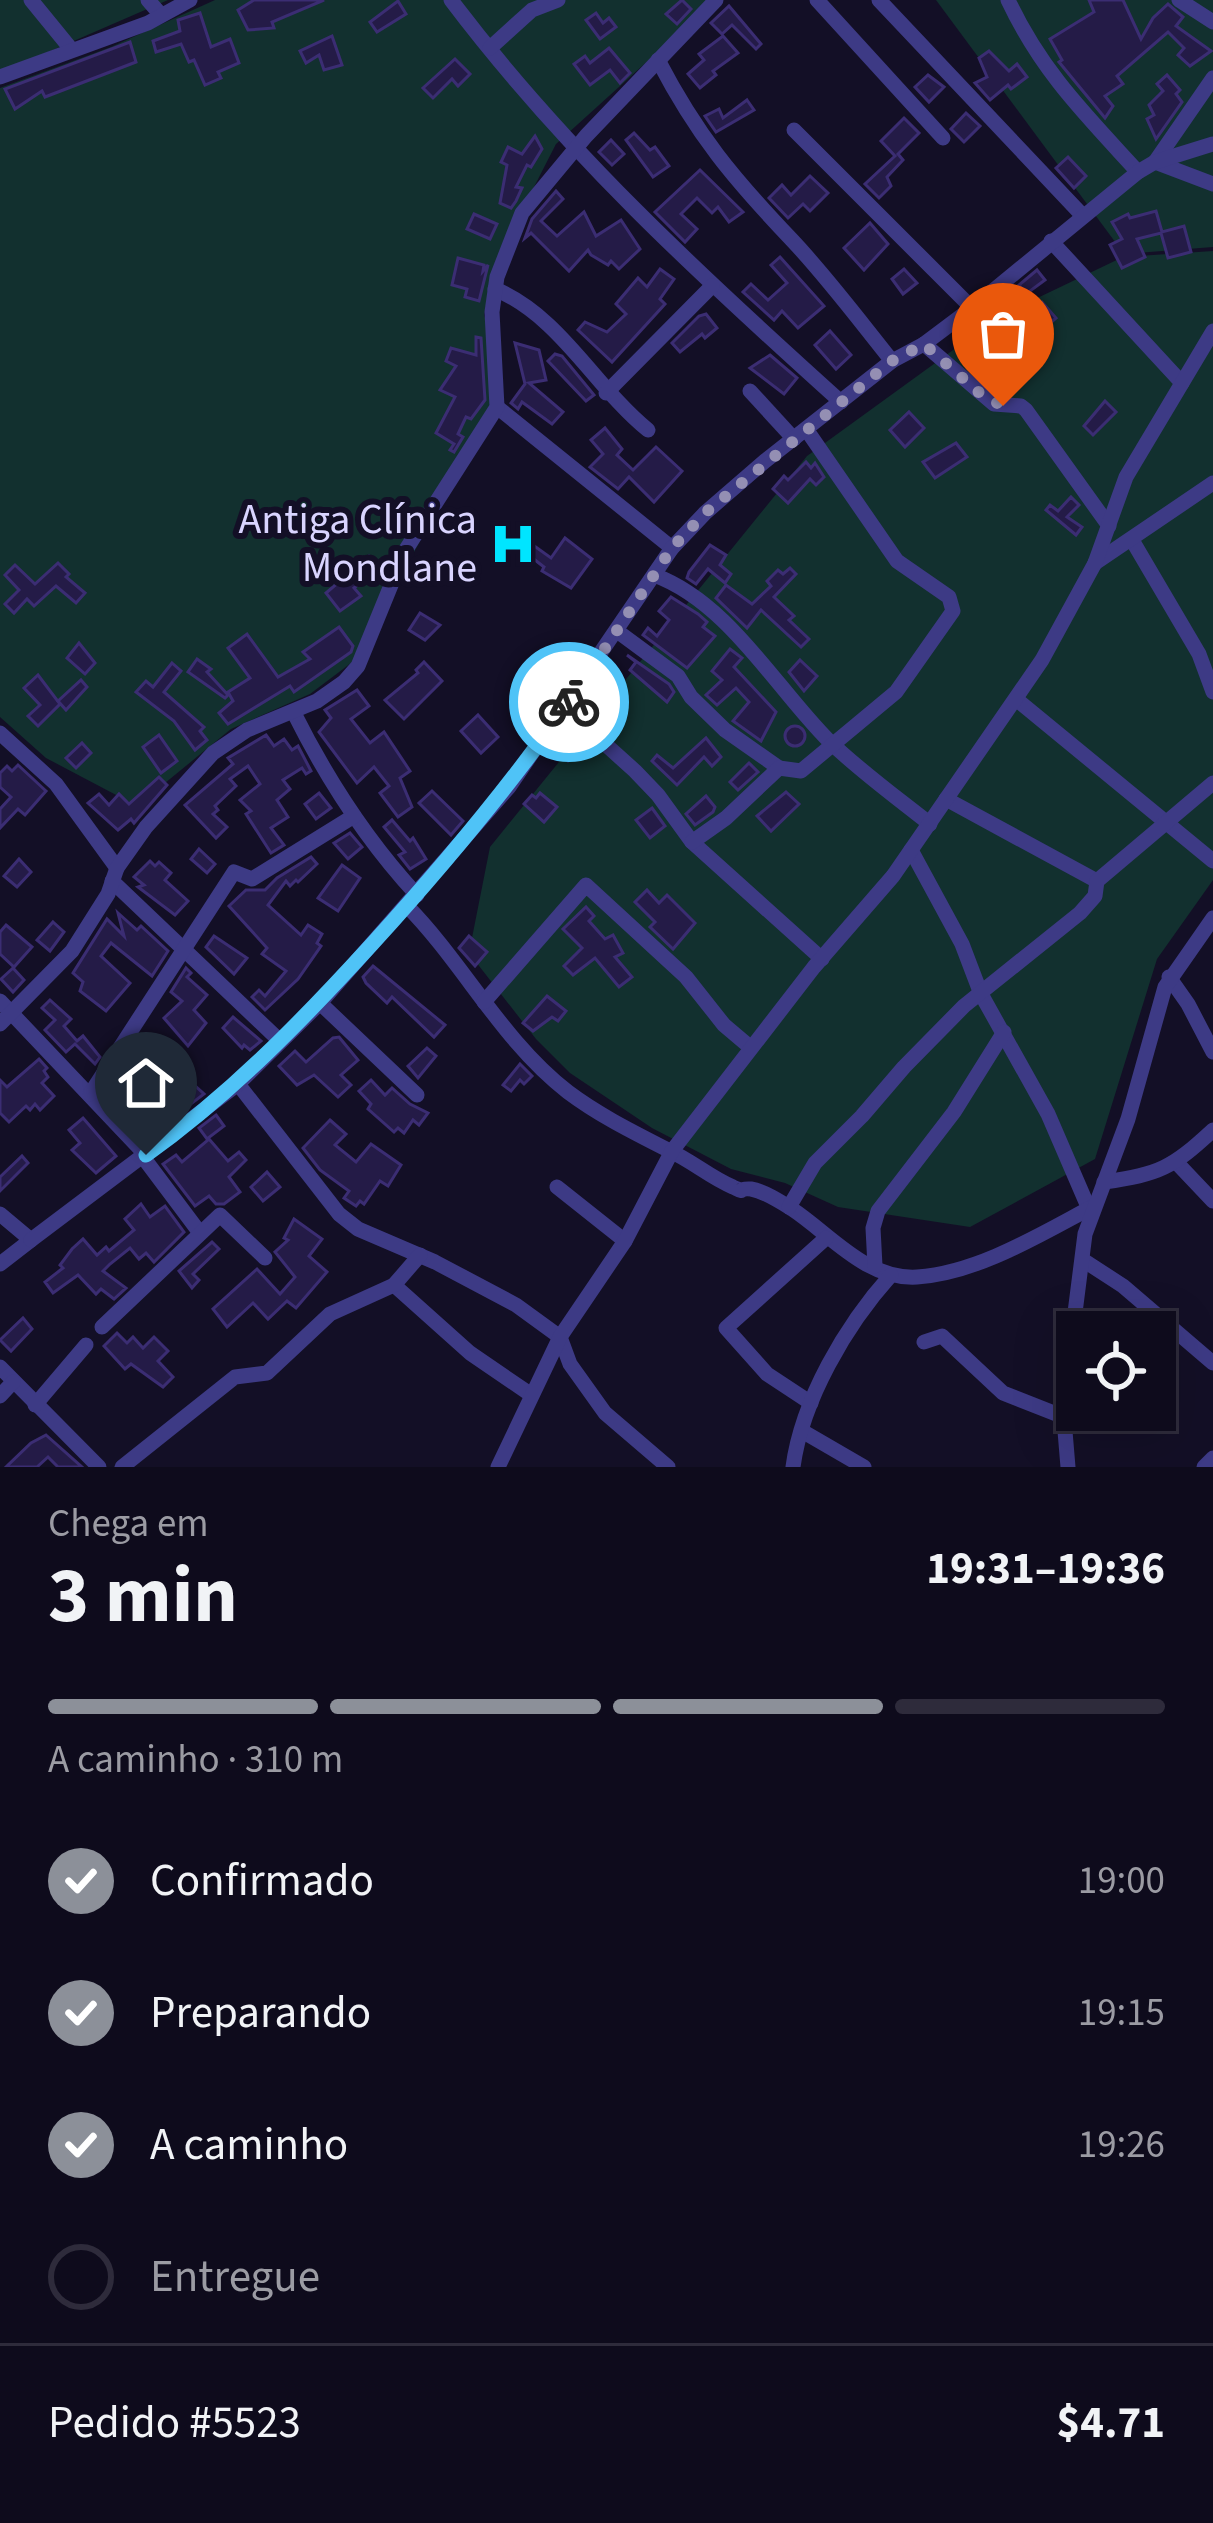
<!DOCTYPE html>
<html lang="pt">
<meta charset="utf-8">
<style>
:root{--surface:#0e0b1c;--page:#171425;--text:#f1f3f6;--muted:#9b9ba3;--line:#2e2b3b;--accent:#8c9099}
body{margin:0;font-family:"Source Sans 3",sans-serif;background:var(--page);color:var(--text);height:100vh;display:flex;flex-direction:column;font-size:45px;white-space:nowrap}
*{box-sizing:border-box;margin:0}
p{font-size:39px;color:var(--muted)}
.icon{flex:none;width:66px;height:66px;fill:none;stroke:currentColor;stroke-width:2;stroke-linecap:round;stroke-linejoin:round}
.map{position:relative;height:1467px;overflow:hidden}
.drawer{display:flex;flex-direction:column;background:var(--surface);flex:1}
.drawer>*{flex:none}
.buttons{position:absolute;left:1056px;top:1311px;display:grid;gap:24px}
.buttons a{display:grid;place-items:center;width:120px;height:120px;border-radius:0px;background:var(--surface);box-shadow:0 12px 48px #0002,0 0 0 3px var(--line);font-size:60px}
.pin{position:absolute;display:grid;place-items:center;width:102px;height:102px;color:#fff;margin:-123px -51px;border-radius:50% 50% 50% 0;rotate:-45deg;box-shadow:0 0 12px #0007}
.pin .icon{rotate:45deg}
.courier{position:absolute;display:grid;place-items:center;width:120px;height:120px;margin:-60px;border:9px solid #4fc3f7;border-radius:50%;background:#fff;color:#222;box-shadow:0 3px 15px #0007}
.overview em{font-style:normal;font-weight:700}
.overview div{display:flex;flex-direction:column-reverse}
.overview{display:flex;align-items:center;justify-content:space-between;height:204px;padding:0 48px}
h1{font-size:78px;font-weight:700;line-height:90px}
.bar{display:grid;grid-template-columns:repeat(4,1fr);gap:18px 12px;align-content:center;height:144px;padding:0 48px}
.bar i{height:15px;border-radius:9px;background:var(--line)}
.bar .selected{background:var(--accent)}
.bar p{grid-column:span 4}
.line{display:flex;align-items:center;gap:30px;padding:0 48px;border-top:3px solid var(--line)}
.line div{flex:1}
ol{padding:0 48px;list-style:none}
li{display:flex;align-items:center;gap:36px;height:132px}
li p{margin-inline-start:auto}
li .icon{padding:12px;border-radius:50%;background:var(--accent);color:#fff;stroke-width:4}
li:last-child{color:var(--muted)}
li i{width:66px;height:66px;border:6px solid var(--line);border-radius:50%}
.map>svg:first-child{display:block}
.green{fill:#12302f}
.building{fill:#241b47;stroke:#3b2d73;stroke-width:3}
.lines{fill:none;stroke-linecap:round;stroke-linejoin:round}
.street{stroke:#3d3a85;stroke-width:15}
.done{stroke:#948fb3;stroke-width:12;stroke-dasharray:0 21.6}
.route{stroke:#4fc3f7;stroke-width:15}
.labels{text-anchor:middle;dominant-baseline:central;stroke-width:12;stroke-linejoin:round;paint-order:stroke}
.poi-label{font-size:42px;fill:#d9d4ff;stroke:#130f26;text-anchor:end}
</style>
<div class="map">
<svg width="1213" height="1467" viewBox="0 0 1213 1467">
<rect width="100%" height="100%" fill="#130f26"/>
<g class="green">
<polygon points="0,0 168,0 0,73"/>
<polygon points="215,0 715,0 556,144 495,263 484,315 491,337 493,408 355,660 310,694 231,729 137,806 46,758 0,717 0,88 111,47"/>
<polygon points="936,0 1213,0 1213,247 1124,254"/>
<polygon points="1213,251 1213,880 1157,959 1095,1159 970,1227 838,1207 785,1183 731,1169 652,1128 570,1073 536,1039 469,953 490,847 807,456 1000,316 1123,257"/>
</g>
<g class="building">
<polygon points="254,0 324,0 272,22 274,28 248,30 238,10"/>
<polygon points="682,0 691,9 677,24 666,14"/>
<polygon points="1089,0 1123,0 1141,39 1153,18 1168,4 1183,17 1176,26 1211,51 1190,66 1178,55 1184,48 1168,32 1117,76 1123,84 1105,96 1113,106 1105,118 1059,62 1062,60 1050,39 1094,12"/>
<polygon points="398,1 406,14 377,32 370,22"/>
<polygon points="729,6 761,44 756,49 732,25 722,34 711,23"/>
<polygon points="200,13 211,47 230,39 239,63 218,72 221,78 205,85 194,60 189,62 181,44 156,52 153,41 180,31 178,20"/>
<polygon points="596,13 603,23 609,18 616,27 600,39 586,20"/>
<polygon points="332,36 342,65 324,70 319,55 306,63 300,51"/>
<polygon points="723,36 738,53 713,71 716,75 700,88 688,74 704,60 699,54"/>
<polygon points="130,42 136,62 45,97 42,91 15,109 5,89"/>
<polygon points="609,48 630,73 620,83 610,70 590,85 574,64 585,56 590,63"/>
<polygon points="989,51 1009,71 1017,64 1027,77 1011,89 1008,85 990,100 975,83 987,77 979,58"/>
<polygon points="455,59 470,74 458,86 452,79 433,98 423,88"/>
<polygon points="928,75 944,87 929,102 915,87"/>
<polygon points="1167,75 1180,90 1176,94 1182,102 1156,139 1147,119 1154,115 1149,105 1163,91 1157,84"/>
<polygon points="747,100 754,110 716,132 705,116 719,109 723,118"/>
<polygon points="966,113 980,126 964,142 951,129"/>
<polygon points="904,118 919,133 898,154 903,160 887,177 891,186 879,198 865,184 895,156 881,141"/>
<polygon points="634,133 650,150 655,147 669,166 653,177 626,140"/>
<polygon points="535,136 542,149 531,167 527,165 516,187 522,188 516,201 511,208 500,203 507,165 501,162 508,147 522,154"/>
<polygon points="611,140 624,154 612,165 599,152"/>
<polygon points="1068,157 1086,176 1074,188 1056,168"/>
<polygon points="700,170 743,212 729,222 718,207 712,213 697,198 681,214 697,229 685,242 655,212"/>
<polygon points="810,176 828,193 810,211 803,204 788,218 769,198 782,185 791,195"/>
<polygon points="556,191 563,199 541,221 557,236 584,212 596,236 621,220 640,249 619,269 611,261 608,265 591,255 588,250 569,271 531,233 525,238 532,219"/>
<polygon points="1156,211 1162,232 1184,226 1191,252 1168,258 1161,233 1137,239 1145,257 1122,268 1110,245 1122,239 1112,222 1128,214 1130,218"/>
<polygon points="474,214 497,224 490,239 467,229"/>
<polygon points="870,223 888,244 864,270 844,248"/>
<polygon points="780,257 824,306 798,328 782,311 774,320 743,292 751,284 768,300 787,283 771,265"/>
<polygon points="458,258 484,265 483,271 488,265 479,301 465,297 467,289 452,285"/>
<polygon points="660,269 674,279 660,299 665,304 612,362 578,330 585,322 607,332 626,314 616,304 638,278 647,287"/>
<polygon points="904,269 917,283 903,294 892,279"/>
<polygon points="1037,270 1045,280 1026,294 1019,285"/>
<polygon points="1042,302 1056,318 1041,331 1036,325 1030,330 1021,320"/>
<polygon points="706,314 717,328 705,338 702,334 680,352 672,343 699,316"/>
<polygon points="830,331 851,355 836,369 815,345"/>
<polygon points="476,337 481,338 485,400 471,419 466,417 458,434 463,437 454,452 450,450 454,444 436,433 455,397 440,390 456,366 446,361 451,348 476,355"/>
<polygon points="515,343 539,350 546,380 529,383 563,412 552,424 522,402 518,409 511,403 525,384"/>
<polygon points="555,354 562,356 594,395 586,401 548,361"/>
<polygon points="770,355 797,378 784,394 750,368"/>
<polygon points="1105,401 1116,412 1093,435 1084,426"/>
<polygon points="909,412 924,428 905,447 890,430"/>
<polygon points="605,428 622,449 617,455 633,470 656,447 682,471 654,502 629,477 618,489 590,467 603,454 591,440"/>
<polygon points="956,443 967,457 935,478 923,462"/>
<polygon points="806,462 811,468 815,463 824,477 816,485 810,479 788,503 773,489 784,476 788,480"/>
<polygon points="1071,497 1079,505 1067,517 1082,527 1076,535 1046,510 1050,505 1058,511"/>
<polygon points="565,538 592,559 571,588 542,571 544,567 526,553 533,545 551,558"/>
<polygon points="710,545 726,555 720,565 731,574 725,583 708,569 696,584 687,578 689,572"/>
<polygon points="369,556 380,566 354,588 361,596 340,611 326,593"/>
<polygon points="58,563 69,574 66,577 85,593 76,603 56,586 34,606 27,599 14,613 5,604 19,590 5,575 15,565 35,584"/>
<polygon points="790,568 796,574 774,597 794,616 789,620 809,639 801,647 761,610 747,628 716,598 726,585 752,604 771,586 767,581 778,570 783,574"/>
<polygon points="671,597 698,614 707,622 703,627 715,636 687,668 643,635 648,628 657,636 669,620 659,611"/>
<polygon points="420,613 440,625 425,640 409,630"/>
<polygon points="339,627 353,646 351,652 294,692 290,686 228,724 219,713 233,701 228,692 250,678 228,648 247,634 278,677 310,659 303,652"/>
<polygon points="79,643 95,663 85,674 67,658"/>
<polygon points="730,649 742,658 734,667 776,712 761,741 733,721 749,702 736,688 717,705 706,695 722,680 712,671"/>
<polygon points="627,655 669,684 674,692 667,702 630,670 636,662"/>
<polygon points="197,659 211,669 207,672 228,695 225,698 188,672"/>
<polygon points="800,660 817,676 804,691 789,672"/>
<polygon points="424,662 442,681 404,719 385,700 418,673 416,670"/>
<polygon points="172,663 181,671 164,692 204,727 200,731 207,740 195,750 174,721 136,692 146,681 153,687"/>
<polygon points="561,664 573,672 554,700 543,693"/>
<polygon points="38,675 60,704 38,726 28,716 40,705 24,688"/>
<polygon points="81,680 87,687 66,710 58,701"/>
<polygon points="357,690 369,706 351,719 370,743 384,732 410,771 400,778 412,807 398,817 380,793 389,786 374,767 357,783 319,732 331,718 325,710"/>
<polygon points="594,698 613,711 602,727 583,713"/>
<polygon points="478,715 498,737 481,753 461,731"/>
<circle cx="795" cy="736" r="10"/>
<polygon points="159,735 177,761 161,773 143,747"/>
<polygon points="266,735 274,746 284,739 292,750 298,746 311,771 306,774 302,768 283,780 290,789 277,800 288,817 271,828 284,845 271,853 246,814 251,811 240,800 260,784 248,766 230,779 236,786 215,806 218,810 213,814 227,827 216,838 185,805 233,764 228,758"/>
<polygon points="565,735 581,748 568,761 555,748"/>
<polygon points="706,738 721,757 712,766 704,757 677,785 652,761 657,755 673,768"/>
<polygon points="82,743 91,753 76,768 66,758"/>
<polygon points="749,763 758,772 738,790 730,782"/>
<polygon points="18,765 46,791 25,815 18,809 0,828 0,809 11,797 0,787 0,773 7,766 12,771"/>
<polygon points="159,777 167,785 134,823 131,819 118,830 88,803 99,794 109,805 119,794 129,804"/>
<polygon points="432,791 463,821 451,835 419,803"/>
<polygon points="786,792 799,804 771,831 757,816"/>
<polygon points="319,793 331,808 316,819 305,804"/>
<polygon points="540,793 557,807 544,822 524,804 532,795 536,798"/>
<polygon points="706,796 715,807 713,812 695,825 686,814"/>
<polygon points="652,808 665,826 650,838 636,820"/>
<polygon points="392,820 410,841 413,838 426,859 410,869 399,855 405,852 384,827"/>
<polygon points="350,833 362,847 348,859 334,843"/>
<polygon points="199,849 215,864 207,873 191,859"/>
<polygon points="311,857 317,864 298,882 296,880 290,886 286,881 268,905 301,935 308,925 322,934 317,943 321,946 298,979 265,1010 252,997 259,990 265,996 286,971 262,954 267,948 229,906 246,890 265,890 277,878"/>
<polygon points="19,859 31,872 17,887 4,876"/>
<polygon points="150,861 155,866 159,862 171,873 165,880 188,901 175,915 138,887 144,885 134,877"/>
<polygon points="342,865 360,878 338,911 318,898"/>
<polygon points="647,890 659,903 667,895 695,923 673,949 650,927 655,922 635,902"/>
<polygon points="586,907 594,916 589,921 605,939 613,935 623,953 615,957 632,977 619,987 595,958 573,975 564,966 582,948 563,929"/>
<polygon points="118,913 137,930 141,926 168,951 152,976 111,943 101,956 130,983 106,1011 80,991 83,982 73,973 107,919 124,936"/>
<polygon points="53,922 64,932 50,951 37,940"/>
<polygon points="6,925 32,947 14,967 0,954 0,932"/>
<polygon points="214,936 247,958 234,974 206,947"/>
<polygon points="469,936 487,952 475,966 459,948"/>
<polygon points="373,966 445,1025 434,1037 392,997 387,1003 366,983 363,977"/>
<polygon points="13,968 24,980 13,992 1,979"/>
<polygon points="186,968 191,973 187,977 207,995 194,1010 206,1023 188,1046 164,1018 182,1001 171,992"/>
<polygon points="547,996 566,1011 558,1021 552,1017 533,1031 523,1023"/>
<polygon points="50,1000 71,1019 64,1026 77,1041 83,1036 100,1057 95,1064 75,1044 66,1052 45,1030 55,1020 42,1008"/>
<polygon points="233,1017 261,1041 250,1050 244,1045 242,1048 223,1028"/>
<polygon points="339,1037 358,1060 341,1075 351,1085 338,1097 314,1075 297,1085 279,1066 295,1051 306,1062 333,1038"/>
<polygon points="427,1048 436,1056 418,1078 408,1066"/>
<polygon points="39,1059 47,1068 44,1071 48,1077 42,1083 54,1096 40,1110 35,1104 30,1110 26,1106 9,1122 0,1113 0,1080 7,1087"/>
<polygon points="166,1064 170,1068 173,1066 204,1094 163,1125 160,1122 143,1135 131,1122 146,1111 126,1084 129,1082 125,1076 137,1068 147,1082"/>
<polygon points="520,1064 532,1076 524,1084 520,1080 511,1091 503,1085"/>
<polygon points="371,1080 385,1095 392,1088 410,1104 428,1113 419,1125 413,1120 404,1133 398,1128 394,1132 368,1109 371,1104 359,1091"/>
<polygon points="216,1115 224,1126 207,1139 199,1128"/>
<polygon points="83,1118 116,1156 96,1173 72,1150 80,1143 69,1130"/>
<polygon points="330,1120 346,1134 335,1145 356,1162 371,1144 401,1165 388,1186 380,1181 364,1204 360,1201 356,1206 344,1198 349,1191 320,1170 303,1148"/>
<polygon points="209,1139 228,1161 239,1152 246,1160 229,1177 240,1192 224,1204 216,1204 209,1196 195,1206 163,1164 176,1155 182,1162"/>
<polygon points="22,1156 28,1163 0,1191 0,1177"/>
<polygon points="267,1172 280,1187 263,1201 251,1187"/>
<polygon points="141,1204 150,1217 165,1206 184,1232 154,1262 146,1253 139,1259 130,1248 110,1264 103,1271 126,1288 114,1299 101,1289 96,1294 78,1275 53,1293 45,1282 63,1268 60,1265 72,1249 83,1239 97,1255 106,1247 109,1251 134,1230 125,1219"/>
<polygon points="294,1219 322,1239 309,1256 327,1272 296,1308 287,1301 268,1319 253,1303 227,1327 213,1309 257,1269 280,1294 295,1277 275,1252 288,1240 284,1238"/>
<polygon points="212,1242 219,1249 193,1274 199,1280 192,1288 179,1271"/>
<polygon points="23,1318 32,1329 11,1351 0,1340"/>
<polygon points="117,1333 127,1343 133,1337 143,1348 154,1337 168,1351 158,1361 173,1377 163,1387 131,1364 125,1369 104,1346"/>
<polygon points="46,1435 82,1467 58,1467 48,1457 37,1467 6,1467 31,1443"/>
</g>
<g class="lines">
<g class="street">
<polyline points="31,0 71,49"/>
<polyline points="148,0 161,15"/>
<path d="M451,0C565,151 701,276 841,402"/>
<polyline points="817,0 943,138"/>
<polyline points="879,0 1083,216"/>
<path d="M1008,0C1042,72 1085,114 1138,172"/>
<polyline points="1179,0 1213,22"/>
<polyline points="490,48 532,10 558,0"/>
<path d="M658,60C697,135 733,178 791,239C827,277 859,320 892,361"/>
<polyline points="0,77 148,23 190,0"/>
<polyline points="794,130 972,308"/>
<polyline points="1155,162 1213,78"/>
<polyline points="1155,162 1213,184"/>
<polyline points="1051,241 1182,383"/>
<path d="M495,289C561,317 594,386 648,430"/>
<polyline points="924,344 994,404 1021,406 1026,410 1109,526"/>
<polyline points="750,391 794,439"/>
<polyline points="606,393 712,286"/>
<polyline points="497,407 672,548"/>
<polyline points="1132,540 1199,654 1213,692"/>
<polyline points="1095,563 1213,483"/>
<path d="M654,575C728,602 775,687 829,741C860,771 896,797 930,824"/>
<polyline points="617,631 678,676 691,697 725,730 779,768"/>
<polyline points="1016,699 1213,861"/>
<path d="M294,713C327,779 367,841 417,895"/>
<polyline points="558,717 604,743 635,771 658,795 692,842 822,959"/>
<polyline points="0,733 56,784 117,868"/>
<polyline points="946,799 1097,881"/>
<polyline points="692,842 726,818 779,768 801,771 896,692 953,611 949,597 897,561 806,429"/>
<polyline points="911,850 962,944 981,994 1048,1114 1089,1209"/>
<polyline points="112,881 280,1041"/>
<path d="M407,906C464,964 502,1041 568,1092C600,1116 635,1133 670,1151C692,1161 711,1178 733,1187C749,1194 734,1188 751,1189C764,1191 781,1202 792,1209C830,1234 866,1280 917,1277C978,1273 1041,1234 1094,1206"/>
<polyline points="1169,977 1188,1004 1213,1052"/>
<polyline points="0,1001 146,1155"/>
<polyline points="484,1002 586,885 686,977 724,1025 750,1047"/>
<polyline points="320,1003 417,1095"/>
<polyline points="0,1024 72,951 108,894 117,868 146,827 213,753 247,730 317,701 344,682 358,666 405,551 497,407 492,312 497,277 522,213 586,136 716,0"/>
<polyline points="238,1084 339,1214 358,1229 435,1262 516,1305 560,1337 570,1364 605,1413 668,1467"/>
<polyline points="90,1094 234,872 252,879 354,816"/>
<polyline points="143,1157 200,1233"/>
<polyline points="1177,1163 1213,1201"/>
<path d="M1104,1182C1160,1174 1172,1168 1213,1130"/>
<polyline points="557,1187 625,1241"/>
<polyline points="789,1207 815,1163 862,1116 904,1067 964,1006 1080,913 1095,896 1097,881 1213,783"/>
<polyline points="0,1214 31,1240 0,1264"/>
<polyline points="31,1240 238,1084 320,1003 509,787 672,548 705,513 765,461 892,361 924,344 972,308 1138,172 1155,162 1213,144"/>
<polyline points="1083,1260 1123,1286 1213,1363"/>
<polyline points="875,1266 873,1228 878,1211 954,1112 1004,1032"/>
<polyline points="394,1285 470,1353 530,1394"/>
<polyline points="102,1327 220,1215 265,1258"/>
<polyline points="924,1342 942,1336 1003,1393 1064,1417"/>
<polyline points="0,1367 99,1467"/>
<polyline points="0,1396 13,1382"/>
<polyline points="811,1403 767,1374 726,1328 826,1238"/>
<polyline points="35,1405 86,1345"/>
<polyline points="802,1431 864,1467"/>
<polyline points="122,1467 235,1377 267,1373 330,1314 394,1285 420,1255"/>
<polyline points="498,1467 560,1337 625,1241 672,1151 814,967 893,876 1042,660 1095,563 1126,477 1213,331"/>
<path d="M793,1467C802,1400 846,1325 891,1275"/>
<polyline points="1068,1467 1063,1407 1085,1234 1128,1119 1165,987 1213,918"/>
<polyline points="1204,1467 1213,1458"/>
</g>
</g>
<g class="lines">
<polyline class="done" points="569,702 672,548 705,513 892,361 924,344 982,395 1003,406"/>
<path class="route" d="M146,1155C232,1093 302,1021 373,943C443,866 509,787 569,702"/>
</g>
<defs>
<g id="hospital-bare" transform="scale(3.6)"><path d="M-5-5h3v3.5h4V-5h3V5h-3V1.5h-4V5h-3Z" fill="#00e5ff" stroke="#130f26" stroke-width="2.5" paint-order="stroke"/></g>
</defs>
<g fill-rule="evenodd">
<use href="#hospital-bare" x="513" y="544"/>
</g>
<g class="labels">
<g class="poi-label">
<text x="477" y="520">Antiga Clínica<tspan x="477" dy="48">Mondlane</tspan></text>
</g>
</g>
</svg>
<div class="buttons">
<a><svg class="icon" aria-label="locate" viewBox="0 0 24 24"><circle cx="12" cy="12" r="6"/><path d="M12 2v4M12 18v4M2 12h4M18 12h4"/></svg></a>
</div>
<div class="pin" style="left:1003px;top:406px;background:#ea580c"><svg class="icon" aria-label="bag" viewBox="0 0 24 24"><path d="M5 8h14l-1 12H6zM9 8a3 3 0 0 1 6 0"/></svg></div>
<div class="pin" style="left:146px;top:1155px;background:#1f2937"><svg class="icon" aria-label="home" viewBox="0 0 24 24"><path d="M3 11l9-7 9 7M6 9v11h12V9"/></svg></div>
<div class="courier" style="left:569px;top:702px"><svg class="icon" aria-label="bike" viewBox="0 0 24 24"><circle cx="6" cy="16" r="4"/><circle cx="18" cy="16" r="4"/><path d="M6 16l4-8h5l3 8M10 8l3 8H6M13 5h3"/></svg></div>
</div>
<section class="drawer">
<div class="overview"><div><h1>3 min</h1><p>Chega em</p></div><em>19:31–19:36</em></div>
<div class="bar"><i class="selected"></i><i class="selected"></i><i class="selected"></i><i></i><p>A caminho · 310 m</p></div>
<ol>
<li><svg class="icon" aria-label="check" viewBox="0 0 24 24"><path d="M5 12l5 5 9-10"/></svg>Confirmado<p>19:00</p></li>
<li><svg class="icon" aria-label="check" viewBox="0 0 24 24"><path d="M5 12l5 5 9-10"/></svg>Preparando<p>19:15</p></li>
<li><svg class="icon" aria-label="check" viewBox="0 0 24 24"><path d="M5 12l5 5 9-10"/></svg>A caminho<p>19:26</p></li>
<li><i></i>Entregue</li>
</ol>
<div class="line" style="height:156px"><div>Pedido #5523</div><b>$4.71</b></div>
</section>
